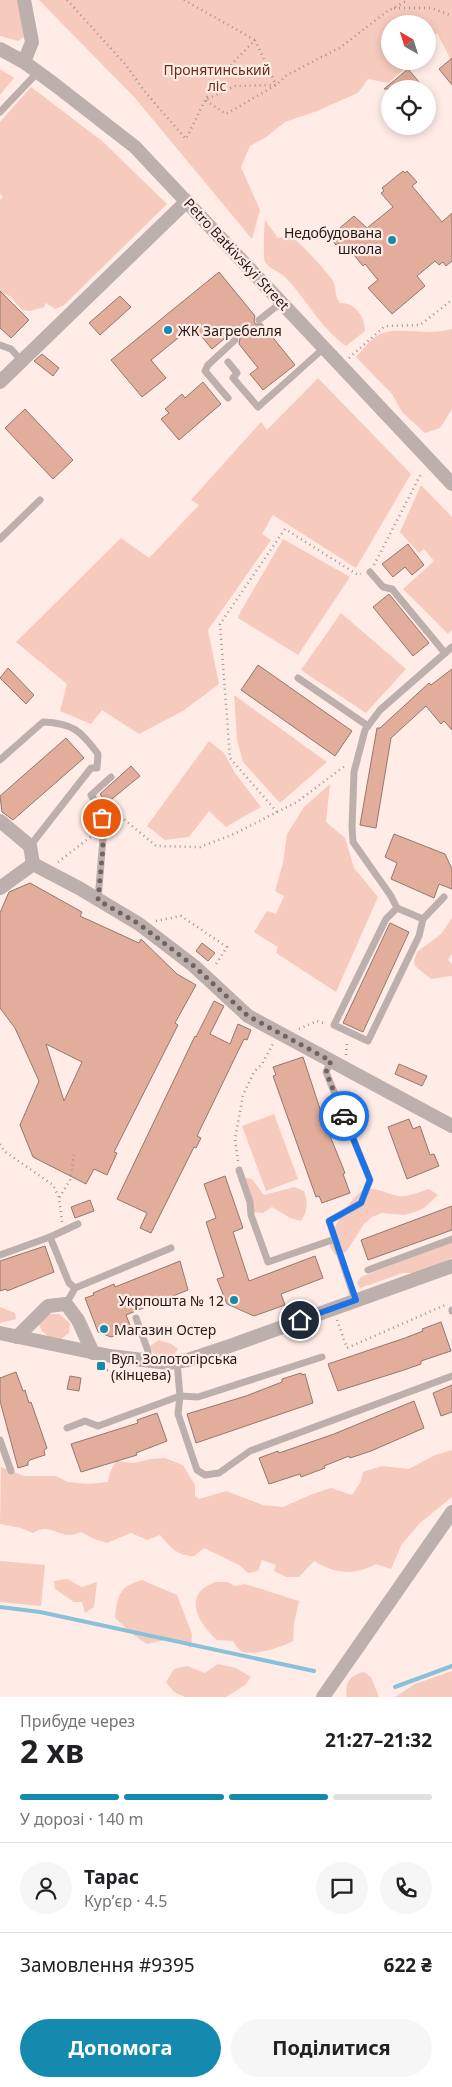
<!DOCTYPE html>
<html lang="uk">
<meta charset="utf-8">
<style>
:root{--surface:#fff;--page:#f6f6f6;--text:#202124;--muted:#757577;--line:#e0e0e0;--accent:#168aae}
body{margin:0;font-family:"Noto Sans",sans-serif;background:var(--page);color:var(--text);height:100vh;display:flex;flex-direction:column;font-size:19px;white-space:nowrap}
*{box-sizing:border-box;margin:0}
p{font-size:16px;color:var(--muted)}
.icon{flex:none;width:28px;height:28px;fill:none;stroke:currentColor;stroke-width:2;stroke-linecap:round;stroke-linejoin:round}
.map{position:relative;height:1697px;overflow:hidden}
.details{display:flex;flex-direction:column;background:var(--surface);flex:1}
.details>*{flex:none}
.needle{width:32px;rotate:321deg}
.fabs{position:absolute;left:381px;top:15px;display:grid;gap:10px}
.fabs a{display:grid;place-items:center;width:55px;height:55px;border-radius:50%;background:var(--surface);box-shadow:0 2px 8px #0003;font-size:25px}
.pin{position:absolute;display:grid;place-items:center;width:42px;height:42px;color:#fff;margin:-21px;border:2px solid #fff;border-radius:50%;box-shadow:0 1px 5px #0007}
.courier{position:absolute;display:grid;place-items:center;width:50px;height:50px;margin:-25px;border:4px solid #1a73e8;border-radius:50%;background:#fff;color:#222;box-shadow:0 1px 6px #0007}
.overview em{font-style:normal;font-weight:700}
.overview div{display:flex;flex-direction:column-reverse}
.overview{display:flex;align-items:center;justify-content:space-between;height:85px;padding:0 20px}
h1{font-size:32px;font-weight:700;line-height:38px}
.bar{display:grid;grid-template-columns:repeat(4,1fr);gap:8px 5px;align-content:center;height:60px;padding:0 20px}
.bar i{height:6px;border-radius:4px;background:var(--line)}
.bar .active{background:var(--accent)}
.bar p{grid-column:span 4}
.line{display:flex;align-items:center;gap:12px;padding:0 20px;border-top:1px solid var(--line)}
.line div{flex:1}
.round{display:grid;place-items:center;flex:none;width:52px;height:52px;border-radius:26px;background:var(--page)}
.cta{display:flex;gap:10px;margin-top:auto;padding:10px 20px}
.cta a{flex:1;height:58px;border-radius:30px;background:var(--accent);color:#fff;font-size:20px;font-weight:700;line-height:58px;text-align:center}
.cta a+a{background:var(--page);color:var(--text)}
.map>svg:first-child{display:block}
.green{fill:#f6cbbd}
.lines{fill:none;stroke-linecap:round;stroke-linejoin:round}
.stream{stroke:#88c1d9;stroke-width:4}
.building{fill:#e2ad9a;stroke:#93786f;fill-rule:evenodd}
.path{stroke:#a2938e;stroke-width:2.5;stroke-dasharray:1 4;stroke-linecap:butt}
.lane{stroke:#bdb0ac;stroke-width:7}
.street{stroke:#bdb0ac;stroke-width:14}
.done{stroke:#71645f;stroke-width:5;stroke-dasharray:0 9}
.route{stroke:#1a73e8;stroke-width:6}
.poi-dot{fill:#168aae;stroke:#ffece6;stroke-width:2}
.labels{text-anchor:middle;dominant-baseline:central;stroke-width:4.5;stroke-linejoin:round;paint-order:stroke}
.park-label{font-size:14px;fill:#6c2c15;stroke:#ffece6}
.poi-label{font-size:14px;fill:#251a17;stroke:#ffece6;text-anchor:start}
.street-label{font-size:14px;fill:#251a17;stroke:#ffece6}
</style>
<div class="map">
<svg width="452" height="1697" viewBox="0 0 452 1697">
<rect width="100%" height="100%" fill="#ffece6"/>
<g class="green">
<polygon points="0,0 18,0 26,33 24,37 18,41 0,36"/>
<polygon points="39,0 452,0 452,62 437,33 428,40 428,24 390,24 390,61 410,61 409,65 388,83 368,79 358,93 317,111 285,122 266,137 250,146 241,167 260,210 252,239 135,98"/>
<polygon points="0,69 14,78 0,95"/>
<polygon points="31,87 102,141 167,204 63,306 55,309 46,303 44,307 30,311 22,310 10,296 0,293 0,200 3,197 0,193 0,122"/>
<path d="M265,220L278,238C283,237 288,235 293,238C299,241 329,274 333,281C337,288 334,296 340,303C355,302 365,317 365,331L346,346C320,328 306,298 284,276C278,271 270,269 265,262C263,259 264,226 265,220Z"/>
<path d="M452,329V409L440,428L425,433L402,412L392,394L356,357C364,348 373,335 386,332C407,328 428,336 452,329Z"/>
<polygon points="318,378 411,474 356,568 273,515 262,534 271,540 208,630 219,684 183,711 139,734 102,710 91,724 60,711 67,684 16,642 121,538 149,558 199,505 191,500 261,422 267,430"/>
<polygon points="421,485 452,517 452,630 448,634 403,589 434,561 424,549 419,553 400,532"/>
<polygon points="283,539 350,577 298,655 238,618 241,611"/>
<polygon points="341,613 406,669 366,713 301,670"/>
<polygon points="234,695 327,762 280,803 243,762 237,740"/>
<polygon points="209,741 224,753 235,773 261,807 226,827 209,811 189,837 165,840 147,826"/>
<polygon points="330,784 326,822 345,838 354,868 378,897 336,992 276,953 278,947 254,932 267,911 276,914 284,896 275,891 283,863 287,834 304,807"/>
<polygon points="452,918 452,954 448,960 452,964 452,976 431,979 415,966 414,961 417,952 441,934"/>
<polygon points="274,1114 298,1179 266,1191 242,1126"/>
<path d="M241,1177L252,1179L264,1195L294,1187L304,1191C308,1203 308,1210 301,1221L290,1218L272,1207L263,1213L252,1212Z"/>
<path d="M429,1189L438,1195L424,1208L415,1212L404,1215L382,1213L372,1217L364,1224L346,1252L335,1255C334,1252 330,1248 330,1245C328,1233 353,1194 364,1190C376,1186 388,1195 399,1196C409,1197 419,1192 429,1189Z"/>
<polygon points="452,1242 452,1258 425,1270 414,1273 403,1273 360,1288 357,1283 361,1277"/>
<polygon points="0,1307 15,1313 16,1319 0,1323"/>
<polygon points="50,1314 59,1314 70,1323 69,1333 61,1339 50,1338 42,1331 39,1324 42,1319"/>
<polygon points="159,1340 171,1344 178,1349 174,1355 162,1356 153,1353 150,1346"/>
<path d="M452,1450V1497L420,1523L402,1544L391,1569L376,1564C354,1576 335,1574 314,1561L299,1577H286L274,1571L276,1565L262,1560L258,1571L248,1573L239,1565L204,1548L194,1556C177,1556 170,1547 160,1535L147,1540L131,1533L107,1543L94,1539L81,1532C78,1533 73,1535 69,1535C56,1535 48,1523 33,1533L21,1528L0,1524L1,1467L24,1476H56L68,1482L88,1484L108,1482L110,1472L116,1461L134,1463L151,1459L165,1458L183,1465L195,1485V1496L199,1499L226,1491L263,1505L283,1507L310,1495L331,1488L352,1495L360,1483L363,1472L382,1466L409,1469L435,1455Z"/>
<polygon points="0,1561 45,1565 41,1606 0,1602"/>
<polygon points="67,1579 82,1587 97,1582 94,1607 85,1613 82,1602 74,1602 55,1589 54,1581"/>
<path d="M142,1580L177,1595L192,1634L191,1648C175,1636 165,1640 147,1644L135,1636L115,1618C117,1595 120,1586 142,1580Z"/>
<path d="M215,1582H228L235,1586L245,1584L299,1601L294,1624L293,1641C283,1647 251,1657 241,1651C238,1649 235,1644 233,1641L217,1640C198,1622 181,1595 215,1582Z"/>
<polygon points="218,1664 236,1668 251,1677 245,1685 226,1697 185,1697 174,1692 166,1682 174,1669 187,1666 205,1673"/>
<polygon points="452,1671 452,1697 395,1697 415,1684"/>
<path d="M364,1672L371,1677L379,1697H347C344,1683 350,1675 364,1672Z"/>
</g>
<g class="lines">
<g class="stream">
<polyline points="0,1607 40,1612 314,1671"/>
<polyline points="395,1687 452,1666"/>
</g>
</g>
<g class="building">
<polygon points="452,58 452,85 439,69"/>
<polygon points="408,69 425,89 384,89"/>
<polygon points="403,171 405,173 407,171 417,182 412,186 442,222 452,213 452,261 446,266 443,262 439,265 435,261 417,276 425,286 392,314 368,288 378,280 365,264 363,266 346,245 343,248 339,243 336,245 329,237 354,216 367,228 393,207 381,193 384,191 382,188"/>
<polygon points="219,272 255,316 254,320 255,324 262,324 295,365 263,390 250,374 258,368 239,344 240,339 239,336 232,336 230,334 212,349 193,326 151,360 166,378 142,397 111,360"/>
<polygon points="0,291 29,320 11,338 0,328"/>
<polygon points="120,296 131,307 100,335 89,323"/>
<polygon points="42,354 59,368 53,376 34,361"/>
<polygon points="203,382 221,404 179,440 161,419 169,413 165,409 182,394 185,398"/>
<polygon points="25,409 73,460 53,479 5,428"/>
<polygon points="408,544 424,565 412,575 405,567 393,577 382,564"/>
<polygon points="389,594 429,643 413,656 373,607"/>
<polygon points="258,665 352,731 335,756 241,690"/>
<polygon points="8,668 34,695 26,704 0,678"/>
<polygon points="452,669 452,730 444,721 441,724 426,706 391,738 376,828 360,825 377,728 380,728 429,683 431,685"/>
<polygon points="66,738 84,758 13,820 2,812 0,796"/>
<polygon points="131,766 140,776 107,803 100,794"/>
<polygon points="394,834 445,854 452,869 452,889 439,884 434,898 391,879 397,863 385,857"/>
<path d="M30,883L82,912L80,916L139,943L141,939L177,974L196,985L175,1023L178,1025L114,1152L117,1153L107,1175L94,1169L86,1184L33,1157L20,1125L39,1081L15,1028L0,1008V913L9,892ZM46,1044L82,1062L64,1101Z"/>
<polygon points="390,923 409,932 363,1032 343,1023"/>
<polygon points="202,943 215,953 208,961 196,951"/>
<polygon points="214,1001 224,1006 210,1034 230,1044 238,1024 251,1030 247,1040 244,1039 197,1136 201,1138 196,1148 194,1147 151,1233 140,1228 147,1213 117,1199 195,1036 196,1037"/>
<polygon points="303,1057 324,1121 326,1120 330,1130 328,1131 345,1173 343,1174 350,1193 322,1203 319,1196 316,1197 273,1076 276,1075 273,1067"/>
<polygon points="399,1064 427,1076 422,1086 395,1074"/>
<polygon points="409,1119 413,1129 420,1126 430,1155 434,1154 439,1166 407,1179 388,1127"/>
<polygon points="225,1176 243,1228 233,1232 249,1281 315,1256 323,1278 281,1294 285,1305 254,1316 227,1304 217,1279 224,1277 206,1222 216,1218 204,1184"/>
<polygon points="90,1200 94,1211 75,1218 71,1207"/>
<polygon points="452,1206 452,1230 368,1260 361,1240"/>
<polygon points="45,1246 54,1272 7,1291 6,1289 0,1291 0,1261"/>
<polygon points="180,1261 188,1290 126,1315 132,1330 111,1337 98,1332 85,1298 94,1295 93,1293 114,1284 115,1287"/>
<polygon points="441,1322 451,1351 421,1361 421,1364 404,1370 338,1391 328,1364 405,1338 423,1331 422,1329"/>
<polygon points="16,1372 23,1391 25,1390 29,1403 31,1402 47,1448 44,1450 45,1455 30,1460 28,1462 28,1465 18,1468 0,1401 0,1378"/>
<polygon points="301,1373 302,1375 305,1374 313,1403 196,1443 187,1414 246,1396 282,1382 282,1379"/>
<polygon points="70,1376 81,1378 79,1391 67,1389"/>
<polygon points="452,1385 452,1412 441,1416 433,1393"/>
<polygon points="414,1401 424,1428 371,1451 350,1458 349,1456 324,1466 325,1468 301,1477 300,1474 269,1484 259,1458 278,1451 279,1453 334,1434"/>
<polygon points="157,1413 167,1441 136,1453 137,1455 81,1472 71,1444 138,1423 137,1420"/>
</g>
<g class="lines">
<g class="path">
<polyline points="67,0 125,64 146,93 186,139 205,100 221,75 255,40 276,85 235,86 205,100 226,114 276,85 287,75 341,47 386,12 408,0"/>
<polyline points="184,0 255,40"/>
<polyline points="394,8 432,8 452,16"/>
<polyline points="349,358 385,326 420,325 452,300"/>
<polyline points="374,565 422,472"/>
<polyline points="277,812 230,758 220,624 285,529 358,575 361,574"/>
<polyline points="111,816 119,815 156,846 200,847 234,834 297,802 346,765"/>
<polyline points="58,862 93,835"/>
<polyline points="156,921 181,916 227,947 214,967"/>
<polyline points="299,1029 317,1021 324,1023"/>
<polyline points="346,1055 347,1040"/>
<polyline points="0,1144 4,1151 53,1185 59,1198"/>
<polyline points="238,1161 235,1139 243,1095 254,1072 262,1064 273,1044"/>
<polyline points="62,1222 59,1198 70,1180 74,1155"/>
<polyline points="337,1320 347,1348 445,1305"/>
<polyline points="107,1370 161,1381 170,1379"/>
</g>
<g class="lane">
<polyline points="0,112 38,72"/>
<polyline points="259,320 282,302"/>
<polyline points="0,345 11,349 22,361"/>
<polyline points="228,362 237,373 233,378 258,407 324,348"/>
<polyline points="228,398 205,371 208,365 235,340"/>
<polyline points="0,539 40,500"/>
<polyline points="370,572 383,587 392,589 445,653"/>
<polyline points="298,678 368,726"/>
<path d="M0,760L43,722C73,723 81,731 98,754L97,768H91L30,846"/>
<polyline points="444,897 423,919 397,908 391,896 353,842 352,827 354,772 365,730 380,710 452,647"/>
<polyline points="98,900 104,826 101,810 91,795 111,777"/>
<polyline points="397,908 386,919 334,1025 368,1041 419,936 423,919"/>
<polyline points="331,1061 326,1072 370,1180 361,1203 329,1221 355,1300"/>
<polyline points="239,1170 250,1202 251,1215 268,1262 335,1239"/>
<polyline points="50,1237 78,1224"/>
<polyline points="0,1255 50,1237 69,1283 75,1288"/>
<polyline points="368,1270 452,1239"/>
<polyline points="66,1304 75,1288 171,1248"/>
<polyline points="452,1310 452,1311"/>
<polyline points="136,1318 148,1351 148,1361"/>
<polyline points="177,1362 180,1396 178,1414 197,1470 205,1475 219,1473 250,1451 452,1376"/>
<polyline points="67,1428 85,1421 98,1426 180,1396 198,1397 322,1357"/>
<polyline points="0,1440 11,1471"/>
</g>
<g class="street">
<polyline points="0,49 24,62 54,84 135,147 452,484"/>
<polyline points="24,62 32,42 24,0"/>
<polyline points="0,382 187,201"/>
<polyline points="0,821 30,846 33,864"/>
<polyline points="0,888 33,864 79,888 139,924 194,966 248,1016 452,1126"/>
<polyline points="0,1333 110,1356 168,1363 188,1360 227,1347 452,1266"/>
<polyline points="17,1337 48,1306 66,1304 78,1320 93,1353"/>
<polyline points="323,1697 452,1512"/>
</g>
</g>
<g class="lines">
<polyline class="done" points="102,818 103,848 98,900 139,924 194,966 248,1016 331,1061 326,1072 344,1116"/>
<polyline class="route" points="300,1320 356,1300 329,1221 361,1203 370,1180 344,1116"/>
</g>
<g class="poi-dot">
<circle cx="392" cy="240" r="5"/>
<circle cx="168" cy="330" r="5"/>
<circle cx="234" cy="1300" r="5"/>
<circle cx="104" cy="1329" r="5"/>
<rect x="96" y="1361" width="10" height="10" rx="2.5"/>
</g>
<g class="labels">
<g class="park-label">
<text x="217" y="69">Пронятинський<tspan x="217" dy="16">ліс</tspan></text>
</g>
<g class="poi-label">
<text x="382" y="232" text-anchor="end">Недобудована<tspan x="382" dy="16">школа</tspan></text>
<text x="178" y="330">ЖК Загребелля</text>
<text x="224" y="1300" text-anchor="end">Укрпошта № 12</text>
<text x="114" y="1329">Магазин Остер</text>
<text x="111" y="1358">Вул. Золотогірська<tspan x="111" dy="16">(кінцева)</tspan></text>
</g>
<g class="street-label">
<text transform="translate(237 254) rotate(47)">Petro Batkivskyi Street</text>
</g>
</g>
</svg>
<div class="fabs">
<a><svg class="needle" viewBox="-14 -14 28 28"><path d="M0-13l5 13h-10z" fill="#e53935"/><path d="M0 13l5-13h-10z" fill="#757577"/></svg></a>
<a><svg class="icon" aria-label="locate" viewBox="0 0 24 24"><circle cx="12" cy="12" r="6"/><path d="M12 2v4M12 18v4M2 12h4M18 12h4"/></svg></a>
</div>
<div class="pin" style="left:102px;top:818px;background:#ea580c"><svg class="icon" aria-label="bag" viewBox="0 0 24 24"><path d="M5 8h14l-1 12H6zM9 8a3 3 0 0 1 6 0"/></svg></div>
<div class="pin" style="left:300px;top:1320px;background:#1f2937"><svg class="icon" aria-label="home" viewBox="0 0 24 24"><path d="M3 11l9-7 9 7M6 9v11h12V9"/></svg></div>
<div class="courier" style="left:344px;top:1116px"><svg class="icon" aria-label="car" viewBox="0 0 24 24"><path d="M5 17H2v-5l4-1 3-4h7l3 4 3 1v5h-3M9 17h6M6 11h13"/><circle cx="7" cy="17" r="2"/><circle cx="17" cy="17" r="2"/></svg></div>
</div>
<section class="details">
<div class="overview"><div><h1>2 хв</h1><p>Прибуде через</p></div><em>21:27–21:32</em></div>
<div class="bar"><i class="active"></i><i class="active"></i><i class="active"></i><i></i><p>У дорозі · 140 m</p></div>
<div class="line" style="height:90px"><a class="round"><svg class="icon" aria-label="person" viewBox="0 0 24 24"><circle cx="12" cy="8" r="4"/><path d="M4 21q1-7 8-7t8 7"/></svg></a><div><b>Тарас</b><p>Кур’єр · 4.5</p></div><a class="round"><svg class="icon" aria-label="chat" viewBox="0 0 24 24"><path d="M4 5h16v11H9l-5 4z"/></svg></a><a class="round"><svg class="icon" aria-label="phone" viewBox="0 0 24 24"><path d="M5 4h4l2 5-3 2q2 4 5 5l2-3 5 2v4C11 20 4 13 5 4z"/></svg></a></div>
<div class="line" style="height:65px"><div>Замовлення #9395</div><b>622 ₴</b></div>
<div class="cta"><a>Допомога</a><a>Поділитися</a></div>
</section>
